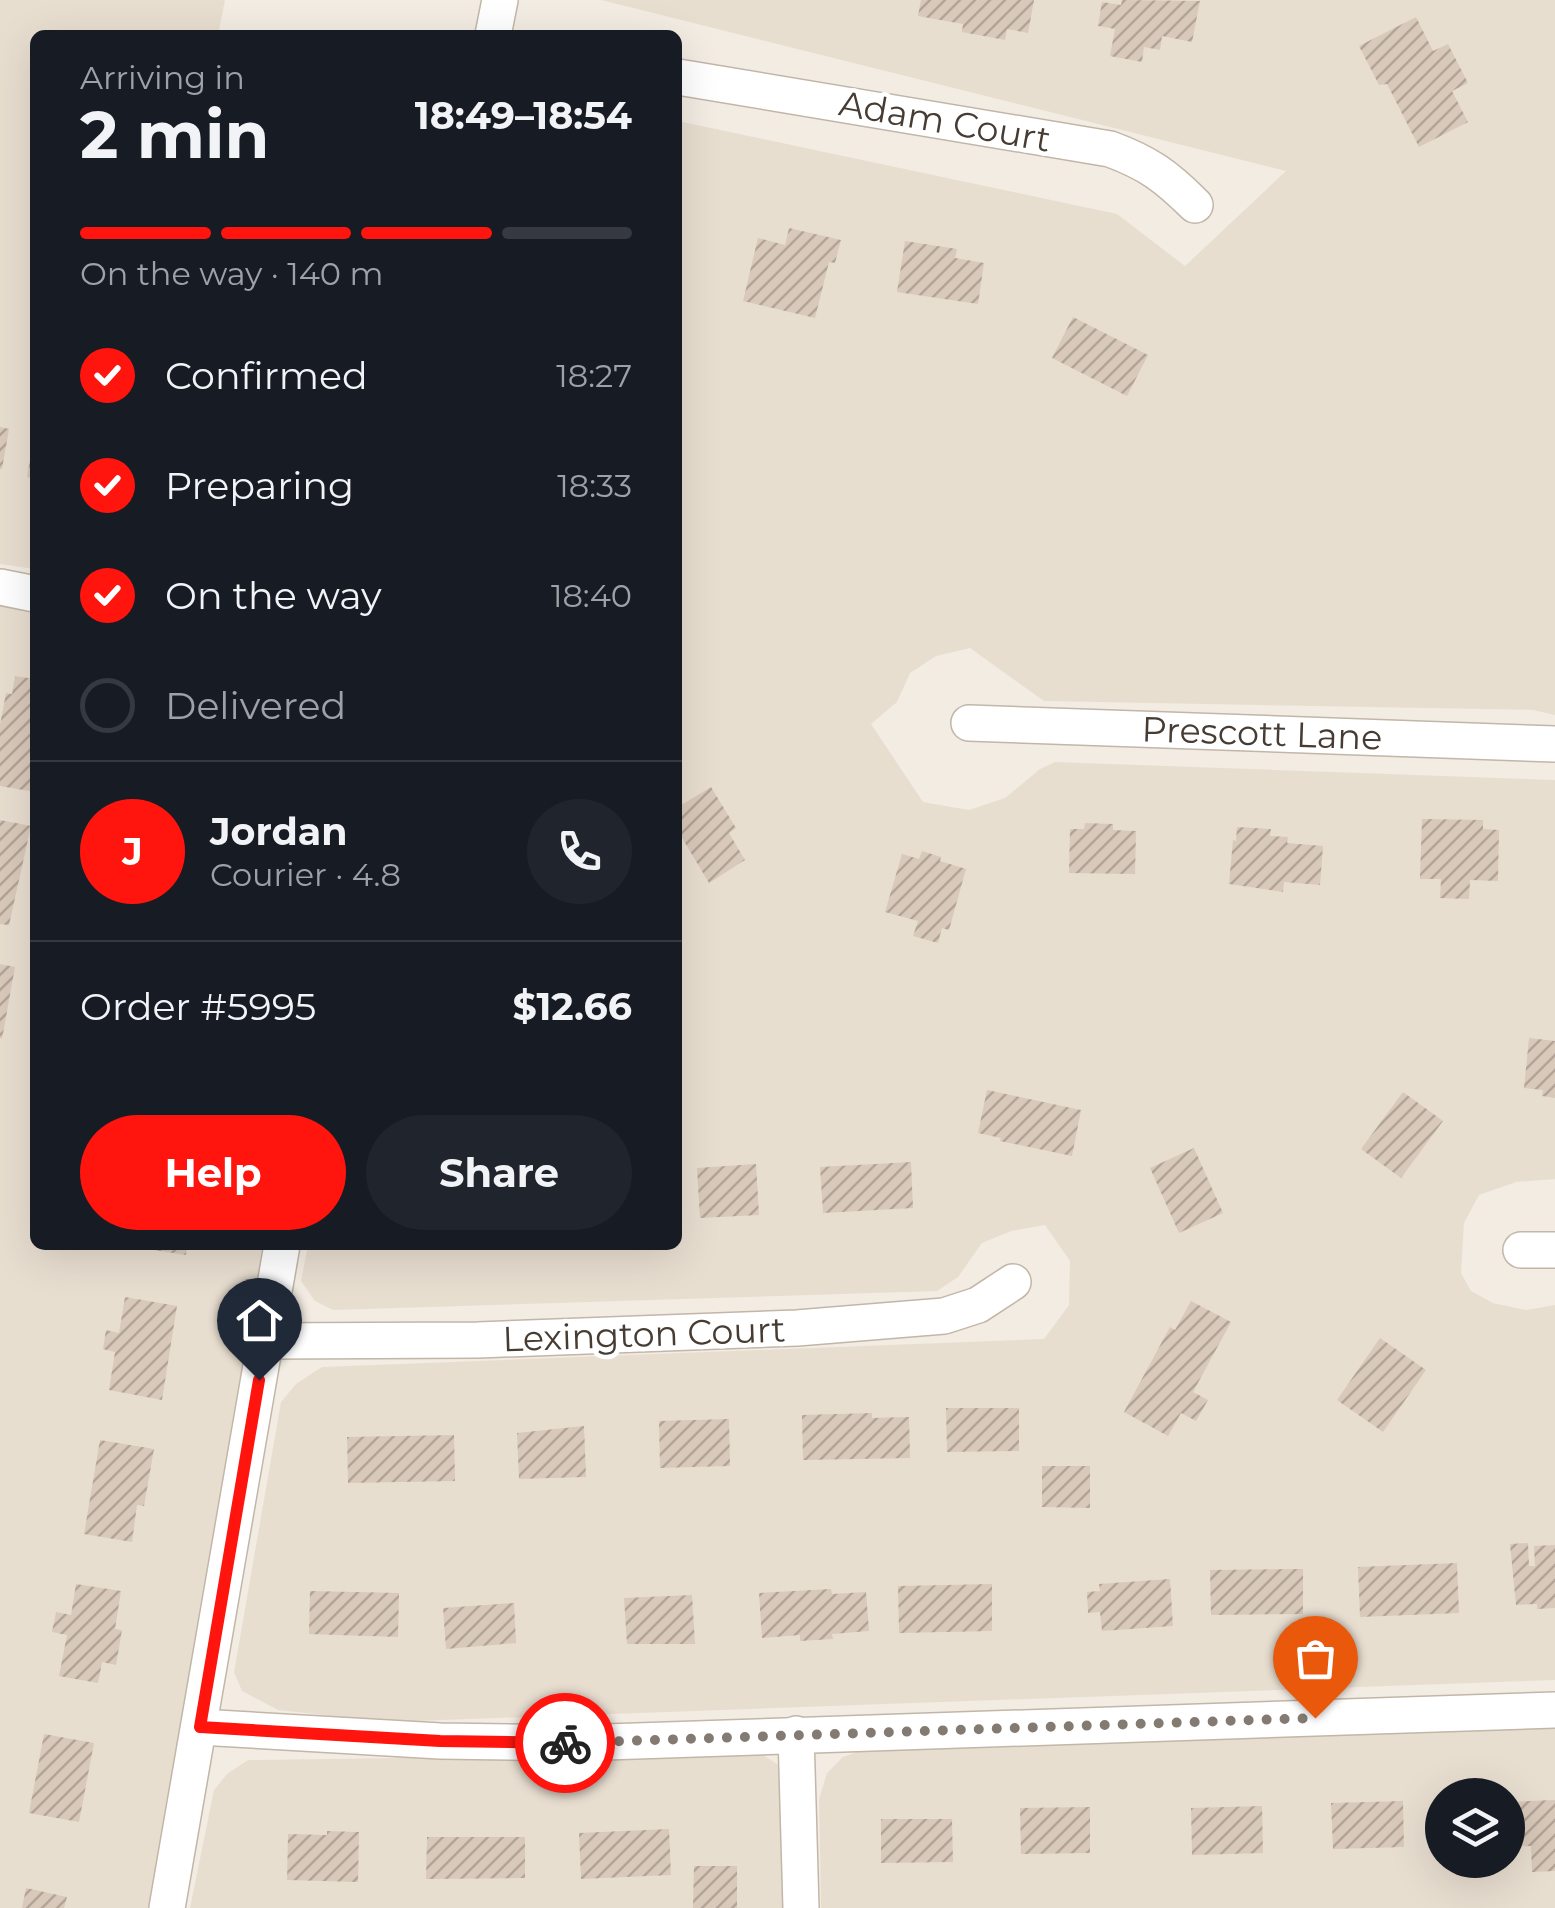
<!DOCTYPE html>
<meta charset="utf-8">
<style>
:root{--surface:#171b24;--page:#20242c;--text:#f1f3f6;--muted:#9ea1a6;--line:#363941;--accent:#ff150e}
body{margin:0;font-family:Montserrat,sans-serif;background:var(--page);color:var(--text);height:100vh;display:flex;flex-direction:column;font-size:38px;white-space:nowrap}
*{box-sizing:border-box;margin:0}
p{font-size:32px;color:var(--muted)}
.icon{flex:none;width:55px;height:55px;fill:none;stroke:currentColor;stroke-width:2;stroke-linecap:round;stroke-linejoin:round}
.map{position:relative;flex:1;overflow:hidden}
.details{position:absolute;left:30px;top:30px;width:652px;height:1220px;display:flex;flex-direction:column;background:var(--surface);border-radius:15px;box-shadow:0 10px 40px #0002}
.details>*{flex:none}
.tools{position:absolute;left:1425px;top:1778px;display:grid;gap:20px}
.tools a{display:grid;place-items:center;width:100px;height:100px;border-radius:50%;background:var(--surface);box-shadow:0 10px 40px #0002;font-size:50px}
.pin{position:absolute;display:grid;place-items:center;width:85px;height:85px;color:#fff;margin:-102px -42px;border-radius:50% 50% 50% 0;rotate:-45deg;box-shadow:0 0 10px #0007}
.pin .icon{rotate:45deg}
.courier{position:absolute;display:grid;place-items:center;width:100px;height:100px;margin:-50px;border:8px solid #ff150e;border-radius:50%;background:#fff;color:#222;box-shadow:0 2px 12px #0007}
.summary em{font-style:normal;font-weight:700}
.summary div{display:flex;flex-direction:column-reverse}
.summary{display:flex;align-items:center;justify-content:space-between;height:170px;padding:0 50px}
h1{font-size:65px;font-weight:700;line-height:75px}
.bar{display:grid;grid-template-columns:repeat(4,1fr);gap:15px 10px;align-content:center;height:120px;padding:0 50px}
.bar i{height:12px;border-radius:8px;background:var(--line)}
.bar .on{background:var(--accent)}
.bar p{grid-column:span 4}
.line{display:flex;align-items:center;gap:25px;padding:0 50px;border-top:2px solid var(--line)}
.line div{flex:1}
.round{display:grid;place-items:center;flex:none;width:105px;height:105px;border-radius:52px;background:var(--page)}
ol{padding:0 50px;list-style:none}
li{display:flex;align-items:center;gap:30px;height:110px}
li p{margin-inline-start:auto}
li .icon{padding:10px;border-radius:50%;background:var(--accent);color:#fff;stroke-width:4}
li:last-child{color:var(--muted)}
li i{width:55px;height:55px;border:5px solid var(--line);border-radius:50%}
.button{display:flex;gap:20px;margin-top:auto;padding:20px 50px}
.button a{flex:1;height:115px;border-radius:60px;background:var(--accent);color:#fff;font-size:40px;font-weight:700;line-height:115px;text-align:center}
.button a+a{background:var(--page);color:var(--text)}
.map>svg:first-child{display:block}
.residential{fill:#e8ded0;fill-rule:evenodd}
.building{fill:url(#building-hatch)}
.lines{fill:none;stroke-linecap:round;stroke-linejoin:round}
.street-casing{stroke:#c2b6a8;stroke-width:38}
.street{stroke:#fff;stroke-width:35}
.done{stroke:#837a71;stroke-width:10;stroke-dasharray:0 18}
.route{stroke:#ff150e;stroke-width:12}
.labels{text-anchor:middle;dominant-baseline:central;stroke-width:9;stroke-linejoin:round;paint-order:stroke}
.street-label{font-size:35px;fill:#463c33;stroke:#fff}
</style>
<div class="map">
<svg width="1555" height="1908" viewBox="0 0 1555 1908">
<defs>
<pattern id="building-hatch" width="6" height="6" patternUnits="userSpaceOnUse" patternTransform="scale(2.5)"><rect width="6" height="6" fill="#d9c9ba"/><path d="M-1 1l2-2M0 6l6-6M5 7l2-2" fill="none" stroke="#b2a498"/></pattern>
</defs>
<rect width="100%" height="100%" fill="#f3ece3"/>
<g class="residential">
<polygon points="0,0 225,0 218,35 35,35 35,569 0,564"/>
<polygon points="601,0 1555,0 1555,715 1533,710 1044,701 970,648 936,656 910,673 897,702 871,724 923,802 969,810 1005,798 1040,769 1055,762 1555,780 1555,1179 1516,1182 1479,1195 1464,1223 1461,1273 1471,1291 1493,1303 1526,1310 1555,1305 1555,1680 387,1722 278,1710 242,1691 234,1672 281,1402 296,1384 322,1367 1044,1339 1069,1305 1070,1261 1045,1225 1011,1231 982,1243 958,1277 937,1291 333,1310 315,1301 301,1281 308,1245 678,1245 678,121 1117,214 1185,266 1286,171"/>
<polygon points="0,603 35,610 35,1245 267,1245 151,1908 0,1908"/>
<path d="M1555,1726V1908H821L819,1799L827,1773L843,1757L860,1751ZM1442,1795H1508V1860H1442Z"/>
<polygon points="760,1753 777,1764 784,1775 788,1908 190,1908 214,1790 227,1774 248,1760"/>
</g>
<g class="building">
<polygon points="921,0 1034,0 1028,33 1007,29 1005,40 962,32 963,24 918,16"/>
<polygon points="1122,0 1200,1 1192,42 1162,36 1160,50 1144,47 1142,62 1110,56 1115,29 1098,26 1102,2 1121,5"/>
<polygon points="1416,17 1433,51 1448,44 1468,83 1452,91 1468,122 1419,147 1387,84 1379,85 1359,46"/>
<polygon points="789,228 841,240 835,263 829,262 815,318 743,301 758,238 785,245"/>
<polygon points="905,241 957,249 955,258 984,263 978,304 897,292"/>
<polygon points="1073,317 1148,355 1127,396 1052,358"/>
<polygon points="0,427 9,429 2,469 0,469"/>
<polygon points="33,441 35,441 35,479 27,477"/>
<polygon points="15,676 35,679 35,792 0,786 0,725 6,693 12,694"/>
<polygon points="711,787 736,828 729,833 745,860 709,883 678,831 678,807"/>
<polygon points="1422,819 1483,820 1483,829 1499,830 1498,881 1470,880 1469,899 1440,898 1441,879 1420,879"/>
<polygon points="0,820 31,826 9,925 0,924"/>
<polygon points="1085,823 1113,824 1113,830 1136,831 1135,874 1069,873 1070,829 1084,829"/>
<polygon points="1237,827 1271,829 1270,836 1288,837 1287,843 1323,846 1320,885 1284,882 1283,892 1229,884 1233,840 1236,841"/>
<polygon points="922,851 941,857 940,861 966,869 949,930 942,928 938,943 913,936 918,921 885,912 902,854 919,859"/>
<polygon points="0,964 15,967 2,1039 0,1038"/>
<polygon points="1529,1038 1555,1041 1555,1098 1542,1096 1543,1090 1524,1088"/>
<polygon points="987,1090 1081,1110 1072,1156 1000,1141 1001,1138 978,1133"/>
<polygon points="1403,1092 1443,1121 1401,1178 1361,1149"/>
<polygon points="1194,1148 1223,1213 1179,1233 1150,1168"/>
<polygon points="911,1162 913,1208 823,1213 820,1167"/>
<polygon points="756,1164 759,1215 700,1218 697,1168"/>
<polygon points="141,1245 187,1245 186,1255 140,1248"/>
<polygon points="125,1297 177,1306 162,1400 109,1390 115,1352 103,1349 106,1330 119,1333"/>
<polygon points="1191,1301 1231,1322 1193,1392 1208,1400 1196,1421 1181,1413 1168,1436 1124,1412 1170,1327 1175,1330"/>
<polygon points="1380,1338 1426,1370 1383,1432 1337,1400"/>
<polygon points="946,1408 1019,1408 1019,1451 947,1452"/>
<polygon points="872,1413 872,1418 909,1417 910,1458 803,1460 802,1415"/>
<polygon points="729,1419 730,1466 660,1468 659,1421"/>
<polygon points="584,1426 586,1477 519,1479 517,1433"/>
<polygon points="454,1435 455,1481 348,1483 347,1437"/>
<polygon points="100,1440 154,1449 144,1506 137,1505 132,1542 84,1534"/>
<polygon points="1042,1466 1090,1466 1090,1508 1042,1507"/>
<polygon points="1528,1543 1529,1566 1535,1566 1534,1546 1555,1545 1555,1608 1537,1609 1537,1604 1516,1605 1510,1544"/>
<polygon points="1457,1563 1459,1613 1360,1617 1358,1567"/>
<polygon points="1303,1569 1303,1614 1211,1615 1210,1570"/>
<polygon points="1170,1579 1173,1626 1102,1631 1100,1612 1088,1613 1087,1592 1100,1591 1099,1584"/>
<polygon points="76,1584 121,1591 115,1629 122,1630 116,1665 102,1662 98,1683 59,1676 67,1635 52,1632 56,1612 71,1615"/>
<polygon points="992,1584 992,1631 899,1633 898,1586"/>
<polygon points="831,1589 832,1594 866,1592 869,1631 832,1634 833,1639 800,1641 800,1635 762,1638 759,1593"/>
<polygon points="310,1591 399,1593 398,1637 309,1634"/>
<polygon points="692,1595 695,1644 627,1644 624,1598"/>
<polygon points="514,1603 516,1643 446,1649 443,1608"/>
<polygon points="44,1734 94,1743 79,1822 29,1813"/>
<polygon points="1555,1800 1555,1871 1532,1872 1531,1846 1508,1847 1508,1802"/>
<polygon points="1403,1801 1404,1847 1333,1849 1331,1803"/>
<polygon points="1262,1806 1263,1853 1192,1855 1191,1808"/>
<polygon points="1090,1807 1090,1853 1021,1854 1020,1808"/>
<polygon points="881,1819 952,1819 953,1862 881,1863"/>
<polygon points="669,1829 671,1875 581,1879 579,1833"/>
<polygon points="327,1831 359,1832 358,1882 287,1880 288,1834 327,1835"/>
<polygon points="427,1837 525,1837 525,1878 426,1879"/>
<polygon points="694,1866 737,1866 737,1908 693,1908"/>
<polygon points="26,1888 67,1897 64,1908 22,1908"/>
</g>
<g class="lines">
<g class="street-casing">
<g id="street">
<polyline points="493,35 500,0"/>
<path d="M678,77L1110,149C1148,163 1166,176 1195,205"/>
<polyline points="0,587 35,594"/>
<polyline points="969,723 1555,744"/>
<polyline points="1521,1250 1555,1250"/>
<polyline points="265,1341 478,1340 797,1328 944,1316 978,1305 1013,1282"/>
<polyline points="199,1727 440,1741 576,1743 1555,1710"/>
<polyline points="796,1734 801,1908"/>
<polyline points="167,1908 282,1245"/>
</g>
</g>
<use href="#street" class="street"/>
</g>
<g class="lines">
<polyline class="done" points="565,1743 1315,1718"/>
<polyline class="route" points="259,1380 200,1727 440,1741 565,1743"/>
</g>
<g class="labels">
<g class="street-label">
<text transform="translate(945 121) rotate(10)">Adam Court</text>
<text transform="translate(1262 733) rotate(2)">Prescott Lane</text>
<text transform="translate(644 1334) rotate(-2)">Lexington Court</text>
</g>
</g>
</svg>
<div class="tools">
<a><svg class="icon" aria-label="layers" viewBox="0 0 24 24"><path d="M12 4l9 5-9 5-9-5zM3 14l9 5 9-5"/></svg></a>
</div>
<div class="pin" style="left:1315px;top:1718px;background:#ea580c"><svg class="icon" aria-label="bag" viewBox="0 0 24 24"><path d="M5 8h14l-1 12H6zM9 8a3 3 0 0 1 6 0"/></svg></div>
<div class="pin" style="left:259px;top:1380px;background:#1f2937"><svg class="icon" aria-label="home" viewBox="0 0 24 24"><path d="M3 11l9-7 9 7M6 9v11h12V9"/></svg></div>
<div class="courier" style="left:565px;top:1743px"><svg class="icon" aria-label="bike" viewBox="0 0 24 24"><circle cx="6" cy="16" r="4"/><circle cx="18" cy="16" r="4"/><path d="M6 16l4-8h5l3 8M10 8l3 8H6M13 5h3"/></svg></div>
<section class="details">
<div class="summary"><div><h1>2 min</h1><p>Arriving in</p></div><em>18:49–18:54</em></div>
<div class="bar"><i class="on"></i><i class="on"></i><i class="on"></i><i></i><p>On the way · 140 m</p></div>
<ol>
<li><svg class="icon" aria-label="check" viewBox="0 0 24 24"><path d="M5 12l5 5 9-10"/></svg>Confirmed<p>18:27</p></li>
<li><svg class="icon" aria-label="check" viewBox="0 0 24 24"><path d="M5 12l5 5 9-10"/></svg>Preparing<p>18:33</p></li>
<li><svg class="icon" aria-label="check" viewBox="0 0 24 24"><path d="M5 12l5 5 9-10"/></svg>On the way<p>18:40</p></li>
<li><i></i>Delivered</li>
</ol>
<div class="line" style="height:180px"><b class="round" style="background:var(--accent);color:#fff">J</b><div><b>Jordan</b><p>Courier · 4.8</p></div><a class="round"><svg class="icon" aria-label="phone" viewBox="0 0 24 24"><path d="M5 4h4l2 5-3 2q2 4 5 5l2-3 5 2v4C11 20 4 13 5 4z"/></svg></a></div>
<div class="line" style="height:130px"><div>Order #5995</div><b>$12.66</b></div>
<div class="button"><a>Help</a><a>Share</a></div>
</section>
</div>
